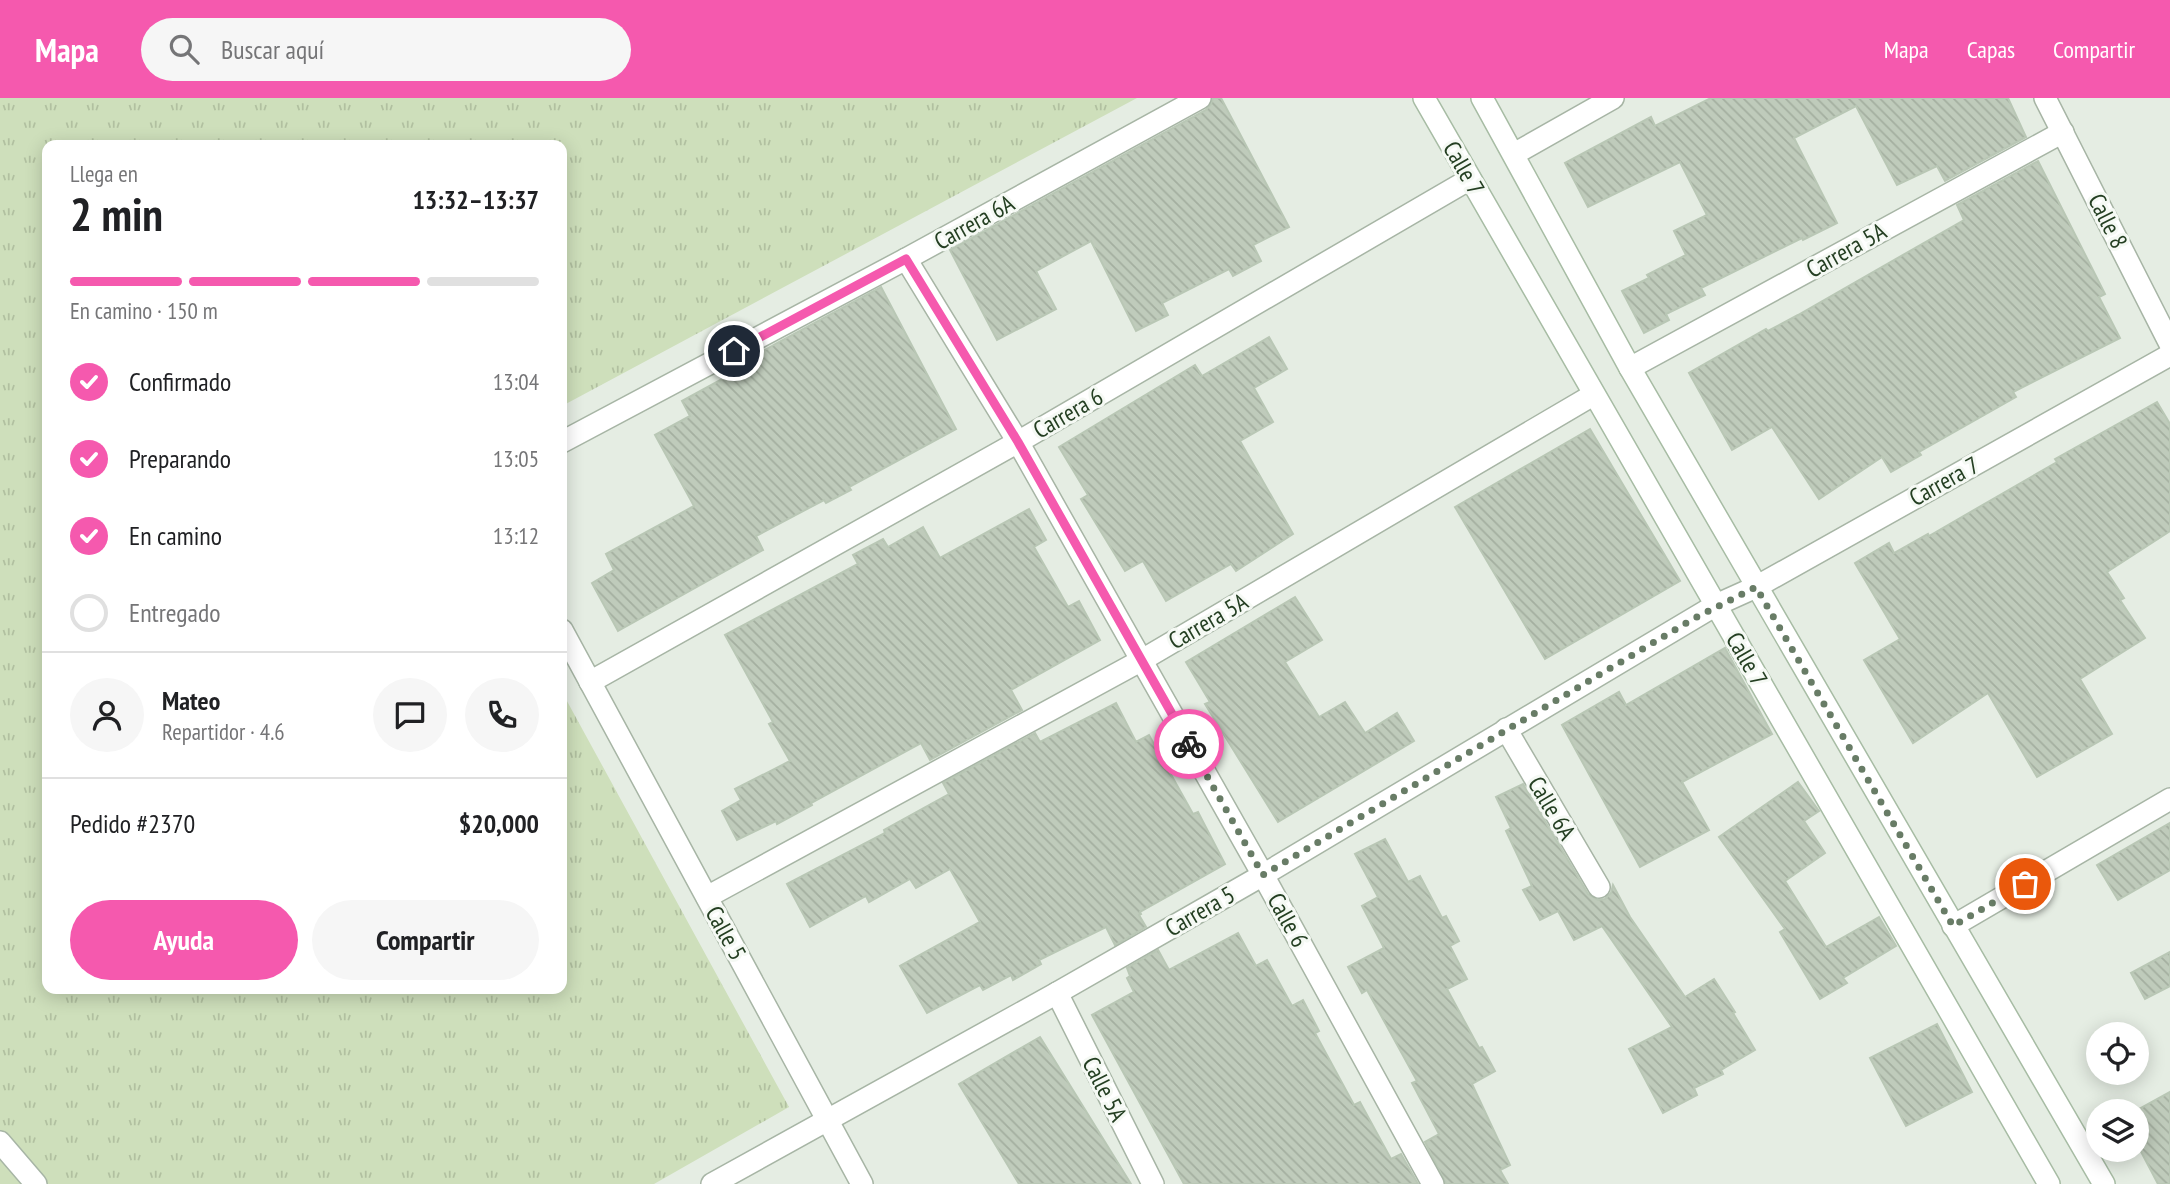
<!DOCTYPE html>
<html lang="es">
<meta charset="utf-8">
<style>
:root{--surface:#fff;--page:#f6f6f6;--text:#202124;--muted:#757577;--line:#e0e0e0;--accent:#f559ae}
body{margin:0;font-family:"PT Sans Narrow",sans-serif;background:var(--page);color:var(--text);height:100vh;display:flex;flex-direction:column;font-size:26px;white-space:nowrap}
*{box-sizing:border-box;margin:0}
p{font-size:23px;color:var(--muted)}
.icon{flex:none;width:38px;height:38px;fill:none;stroke:currentColor;stroke-width:2;stroke-linecap:round;stroke-linejoin:round}
.map{position:relative;flex:1;overflow:hidden}
.sheet{position:absolute;left:42px;top:42px;width:525px;height:854px;display:flex;flex-direction:column;background:var(--surface);border-radius:14px;box-shadow:0 4px 18px #0003}
.sheet>*{flex:none}
.controls{position:absolute;left:2086px;top:924px;display:grid;gap:14px}
.controls a{display:grid;place-items:center;width:63px;height:63px;border-radius:50%;background:var(--surface);box-shadow:0 4px 18px #0003;font-size:35px}
.pin{position:absolute;display:grid;place-items:center;width:60px;height:60px;color:#fff;margin:-30px;border:4px solid #fff;border-radius:50%;box-shadow:0 2px 7px #0007}
.courier{position:absolute;display:grid;place-items:center;width:70px;height:70px;margin:-35px;border:5px solid #f559ae;border-radius:50%;background:#fff;color:#222;box-shadow:0 2px 9px #0007}
.summary em{font-style:normal;font-weight:600}
.summary div{display:flex;flex-direction:column-reverse}
.summary{display:flex;align-items:center;justify-content:space-between;height:119px;padding:0 28px}
h1{font-size:46px;font-weight:600;line-height:52px}
.bar{display:grid;grid-template-columns:repeat(4,1fr);gap:10px 7px;align-content:center;height:84px;padding:0 28px}
.bar i{height:9px;border-radius:5px;background:var(--line)}
.bar .active{background:var(--accent)}
.bar p{grid-column:span 4}
.line{display:flex;align-items:center;gap:18px;padding:0 28px;border-top:2px solid var(--line)}
.line div{flex:1}
.round{display:grid;place-items:center;flex:none;width:74px;height:74px;border-radius:37px;background:var(--page)}
ol{padding:0 28px;list-style:none}
li{display:flex;align-items:center;gap:21px;height:77px}
li p{margin-inline-start:auto}
li .icon{padding:7px;border-radius:50%;background:var(--accent);color:#fff;stroke-width:4}
li:last-child{color:var(--muted)}
li i{width:38px;height:38px;border:4px solid var(--line);border-radius:50%}
.primary-button{display:flex;gap:14px;margin-top:auto;padding:14px 28px}
.primary-button a{flex:1;height:80px;border-radius:42px;background:var(--accent);color:#fff;font-size:28px;font-weight:600;line-height:80px;text-align:center}
.primary-button a+a{background:var(--page);color:var(--text)}
header{display:flex;align-items:center;gap:42px;box-sizing:border-box;height:98px;padding:0 35px;background:var(--accent);color:#fff}
header strong{font-size:33px}
nav{display:flex;gap:38px;margin-inline-start:auto;font-size:24px}
.search{width:490px;height:63px;background:var(--page);display:flex;align-items:center;gap:18px;box-sizing:border-box;padding:0 24px;border-radius:38px;color:var(--muted);font-size:26px}
.map>svg:first-child{display:block}
.grass{fill:url(#grass-tufts)}
.building{fill:url(#building-back-hatch);stroke:#b9c7b5;stroke-width:2}
.lines{fill:none;stroke-linecap:round;stroke-linejoin:round}
.street-casing{stroke:#a7b5a5;stroke-width:24}
.secondary-casing{stroke:#a7bca4;stroke-width:24}
.street{stroke:#fff;stroke-width:21}
.secondary{stroke:#fff;stroke-width:21}
.done{stroke:#687c66;stroke-width:7;stroke-dasharray:0 12.6}
.route{stroke:#f559ae;stroke-width:9}
.labels{text-anchor:middle;dominant-baseline:central;stroke-width:6;stroke-linejoin:round;paint-order:stroke}
.street-label{font-size:24px;fill:#243f22;stroke:#f5f9f4}
</style>
<header>
<strong>Mapa</strong>
<div class="search"><svg class="icon" aria-label="search" viewBox="0 0 24 24"><circle cx="10" cy="10" r="6"/><path d="M15 15l6 6"/></svg>Buscar aquí</div>
<nav><a>Mapa</a><a>Capas</a><a>Compartir</a></nav>
</header>
<div class="map">
<svg width="2170" height="1086" viewBox="0 0 2170 1086">
<defs>
<pattern id="grass-tufts" width="24" height="20" patternUnits="userSpaceOnUse" patternTransform="scale(1.75)"><rect width="24" height="20" fill="#cedfbb"/><path d="M3 7l-1-3M5 7V3M7 7l1-3M15 17l-1-3M17 17v-4M19 17l1-3" fill="none" stroke="#b1c0a0"/></pattern>
<pattern id="building-back-hatch" width="6" height="6" patternUnits="userSpaceOnUse" patternTransform="scale(1.75)"><rect width="6" height="6" fill="#bfcbbb"/><path d="M-1 5l2 2M0 0l6 6M5-1l2 2" fill="none" stroke="#a4afa0"/></pattern>
</defs>
<rect width="100%" height="100%" fill="#e5ede3"/>
<polygon class="grass" points="0,0 1137,0 562,308 562,47 47,47 47,891 562,891 562,594 789,1009 654,1086 0,1086"/>
<g class="building">
<polygon points="1213,0 1221,0 1289,129 1253,147 1261,163 1233,178 1229,171 1162,205 1168,217 1136,233 1091,143 1036,173 1056,211 997,242 950,152 1206,12 1211,6"/>
<polygon points="1711,0 2008,0 2026,39 1945,83 1937,68 1897,87 1856,8 1794,40 1837,125 1803,142 1802,140 1701,190 1705,197 1666,216 1669,222 1644,235 1622,193 1649,180 1647,177 1686,157 1674,133 1707,117 1680,64 1588,109 1565,65 1651,19 1655,28"/>
<polygon points="2038,63 2105,196 2099,199 2120,240 2013,294 2016,299 1919,354 1921,357 1891,374 1882,359 1819,401 1772,329 1732,352 1689,275 1766,231 1768,233 1798,217 1964,122 1957,107"/>
<polygon points="881,189 956,331 849,389 851,392 826,405 824,402 756,438 763,452 618,533 592,485 614,472 606,456 694,408 655,337 690,318 682,303 748,267 746,263 777,245"/>
<polygon points="1269,239 1287,271 1254,290 1273,324 1240,343 1293,436 1236,473 1231,466 1166,503 1143,463 1125,473 1081,401 1088,397 1059,349 1195,267 1202,278"/>
<polygon points="2157,304 2170,326 2170,433 2107,474 2124,500 2120,502 2145,540 2080,581 2112,636 2037,679 1988,595 1913,645 1864,562 1900,541 1855,465 1889,445 1894,455 1928,436 1929,438 2057,364 2055,361"/>
<polygon points="1590,331 1680,483 1545,561 1455,409"/>
<polygon points="1029,411 1046,442 1034,449 1068,509 1079,503 1100,542 1011,592 1022,612 930,662 921,645 811,705 812,707 777,726 776,723 737,742 722,713 741,702 735,691 790,663 769,626 773,624 725,537 858,466 853,457 883,441 888,449 923,429 940,460"/>
<polygon points="1295,499 1322,542 1285,564 1319,619 1345,604 1365,635 1397,615 1414,643 1278,724 1205,606 1210,604 1186,564"/>
<polygon points="1725,550 1772,636 1682,684 1709,732 1640,769 1562,627 1619,594 1626,607"/>
<polygon points="1116,605 1136,644 1149,637 1193,716 1198,714 1225,766 1140,814 1141,816 1139,817 1146,829 1115,847 1106,829 1039,862 1041,866 1013,882 1011,877 983,892 980,887 927,915 900,868 980,824 950,771 916,790 910,781 869,804 866,798 810,829 787,786 885,735 884,732 949,696 943,685 1035,635 1040,644"/>
<polygon points="1798,684 1819,713 1804,723 1825,755 1785,783 1826,849 1879,819 1896,848 1843,880 1847,885 1820,901 1780,834 1785,831 1719,739"/>
<polygon points="1523,686 1588,796 1598,802 1605,801 1611,795 1613,787 1630,819 1685,899 1714,881 1735,914 1733,915 1755,952 1721,972 1723,976 1694,990 1697,997 1663,1015 1629,951 1672,929 1602,828 1574,842 1558,813 1540,822 1523,792 1532,788 1506,733 1511,730 1496,699"/>
<polygon points="2170,725 2170,772 2118,802 2097,767"/>
<polygon points="1385,741 1408,784 1420,778 1442,820 1446,818 1459,843 1450,848 1467,881 1447,891 1479,950 1482,949 1495,973 1472,986 1510,1067 1500,1072 1508,1086 1446,1086 1425,1044 1439,1036 1412,985 1417,983 1367,892 1362,895 1348,869 1384,850 1362,808 1378,799 1355,756"/>
<polygon points="1238,835 1256,868 1267,862 1292,908 1303,902 1319,933 1315,935 1354,1007 1360,1004 1391,1061 1401,1056 1418,1086 1184,1086 1092,917 1134,894 1127,880 1130,878 1127,870 1158,852 1169,872"/>
<polygon points="2170,854 2170,888 2145,901 2131,875"/>
<polygon points="1937,926 1972,994 1906,1028 1870,960"/>
<polygon points="1040,939 1063,976 1131,1086 1019,1086 959,986"/>
<polygon points="2170,994 2170,1086 2158,1086 2137,1046 2137,1012"/>
</g>
<g class="lines">
<g class="street-casing">
<g id="street">
<polyline points="2045,0 2170,246"/>
<polyline points="1514,56 1613,0"/>
<polyline points="906,161 1018,344 1263,777 1433,1086"/>
<polyline points="1630,270 2063,34"/>
<polyline points="562,344 906,161 1200,0"/>
<polyline points="562,532 862,1086"/>
<polyline points="590,584 1018,344 1470,81"/>
<polyline points="1506,631 1599,789"/>
<polyline points="707,799 1142,562 1593,297"/>
<polyline points="1953,828 2170,701"/>
<polyline points="1057,895 1153,1086"/>
<polyline points="0,1044 36,1086"/>
<polyline points="712,1086 1057,895 1263,777 1716,507 1756,489 2170,257"/>
</g>
</g>
<g class="secondary-casing">
<g id="secondary">
<polyline points="1424,0 2049,1086"/>
<polyline points="1482,0 1630,270 2104,1086"/>
</g>
</g>
<use href="#street" class="street"/>
<use href="#secondary" class="secondary"/>
</g>
<g class="lines">
<polyline class="done" points="1189,646 1263,777 1693,521 1756,489 1953,828 2025,786"/>
<polyline class="route" points="734,253 906,161 1018,344 1189,646"/>
</g>
<g class="labels">
<g class="street-label">
<text transform="translate(1464 70) rotate(60)">Calle 7</text>
<text transform="translate(2108 123) rotate(63)">Calle 8</text>
<text transform="translate(974 124) rotate(-29)">Carrera 6A</text>
<text transform="translate(1846 152) rotate(-29)">Carrera 5A</text>
<text transform="translate(1068 315) rotate(-30)">Carrera 6</text>
<text transform="translate(1944 383) rotate(-29)">Carrera 7</text>
<text transform="translate(1208 523) rotate(-30)">Carrera 5A</text>
<text transform="translate(1747 561) rotate(60)">Calle 7</text>
<text transform="translate(1552 710) rotate(59)">Calle 6A</text>
<text transform="translate(1200 813) rotate(-30)">Carrera 5</text>
<text transform="translate(1288 822) rotate(61)">Calle 6</text>
<text transform="translate(726 835) rotate(61)">Calle 5</text>
<text transform="translate(1105 991) rotate(63)">Calle 5A</text>
</g>
</g>
</svg>
<div class="controls">
<a><svg class="icon" aria-label="locate" viewBox="0 0 24 24"><circle cx="12" cy="12" r="6"/><path d="M12 2v4M12 18v4M2 12h4M18 12h4"/></svg></a>
<a><svg class="icon" aria-label="layers" viewBox="0 0 24 24"><path d="M12 4l9 5-9 5-9-5zM3 14l9 5 9-5"/></svg></a>
</div>
<div class="pin" style="left:2025px;top:786px;background:#ea580c"><svg class="icon" aria-label="bag" viewBox="0 0 24 24"><path d="M5 8h14l-1 12H6zM9 8a3 3 0 0 1 6 0"/></svg></div>
<div class="pin" style="left:734px;top:253px;background:#1f2937"><svg class="icon" aria-label="home" viewBox="0 0 24 24"><path d="M3 11l9-7 9 7M6 9v11h12V9"/></svg></div>
<div class="courier" style="left:1189px;top:646px"><svg class="icon" aria-label="bike" viewBox="0 0 24 24"><circle cx="6" cy="16" r="4"/><circle cx="18" cy="16" r="4"/><path d="M6 16l4-8h5l3 8M10 8l3 8H6M13 5h3"/></svg></div>
<section class="sheet">
<div class="summary"><div><h1>2 min</h1><p>Llega en</p></div><em>13:32–13:37</em></div>
<div class="bar"><i class="active"></i><i class="active"></i><i class="active"></i><i></i><p>En camino · 150 m</p></div>
<ol>
<li><svg class="icon" aria-label="check" viewBox="0 0 24 24"><path d="M5 12l5 5 9-10"/></svg>Confirmado<p>13:04</p></li>
<li><svg class="icon" aria-label="check" viewBox="0 0 24 24"><path d="M5 12l5 5 9-10"/></svg>Preparando<p>13:05</p></li>
<li><svg class="icon" aria-label="check" viewBox="0 0 24 24"><path d="M5 12l5 5 9-10"/></svg>En camino<p>13:12</p></li>
<li><i></i>Entregado</li>
</ol>
<div class="line" style="height:126px"><a class="round"><svg class="icon" aria-label="person" viewBox="0 0 24 24"><circle cx="12" cy="8" r="4"/><path d="M4 21q1-7 8-7t8 7"/></svg></a><div><b>Mateo</b><p>Repartidor · 4.6</p></div><a class="round"><svg class="icon" aria-label="chat" viewBox="0 0 24 24"><path d="M4 5h16v11H9l-5 4z"/></svg></a><a class="round"><svg class="icon" aria-label="phone" viewBox="0 0 24 24"><path d="M5 4h4l2 5-3 2q2 4 5 5l2-3 5 2v4C11 20 4 13 5 4z"/></svg></a></div>
<div class="line" style="height:91px"><div>Pedido #2370</div><b>$20,000</b></div>
<div class="primary-button"><a>Ayuda</a><a>Compartir</a></div>
</section>
</div>
